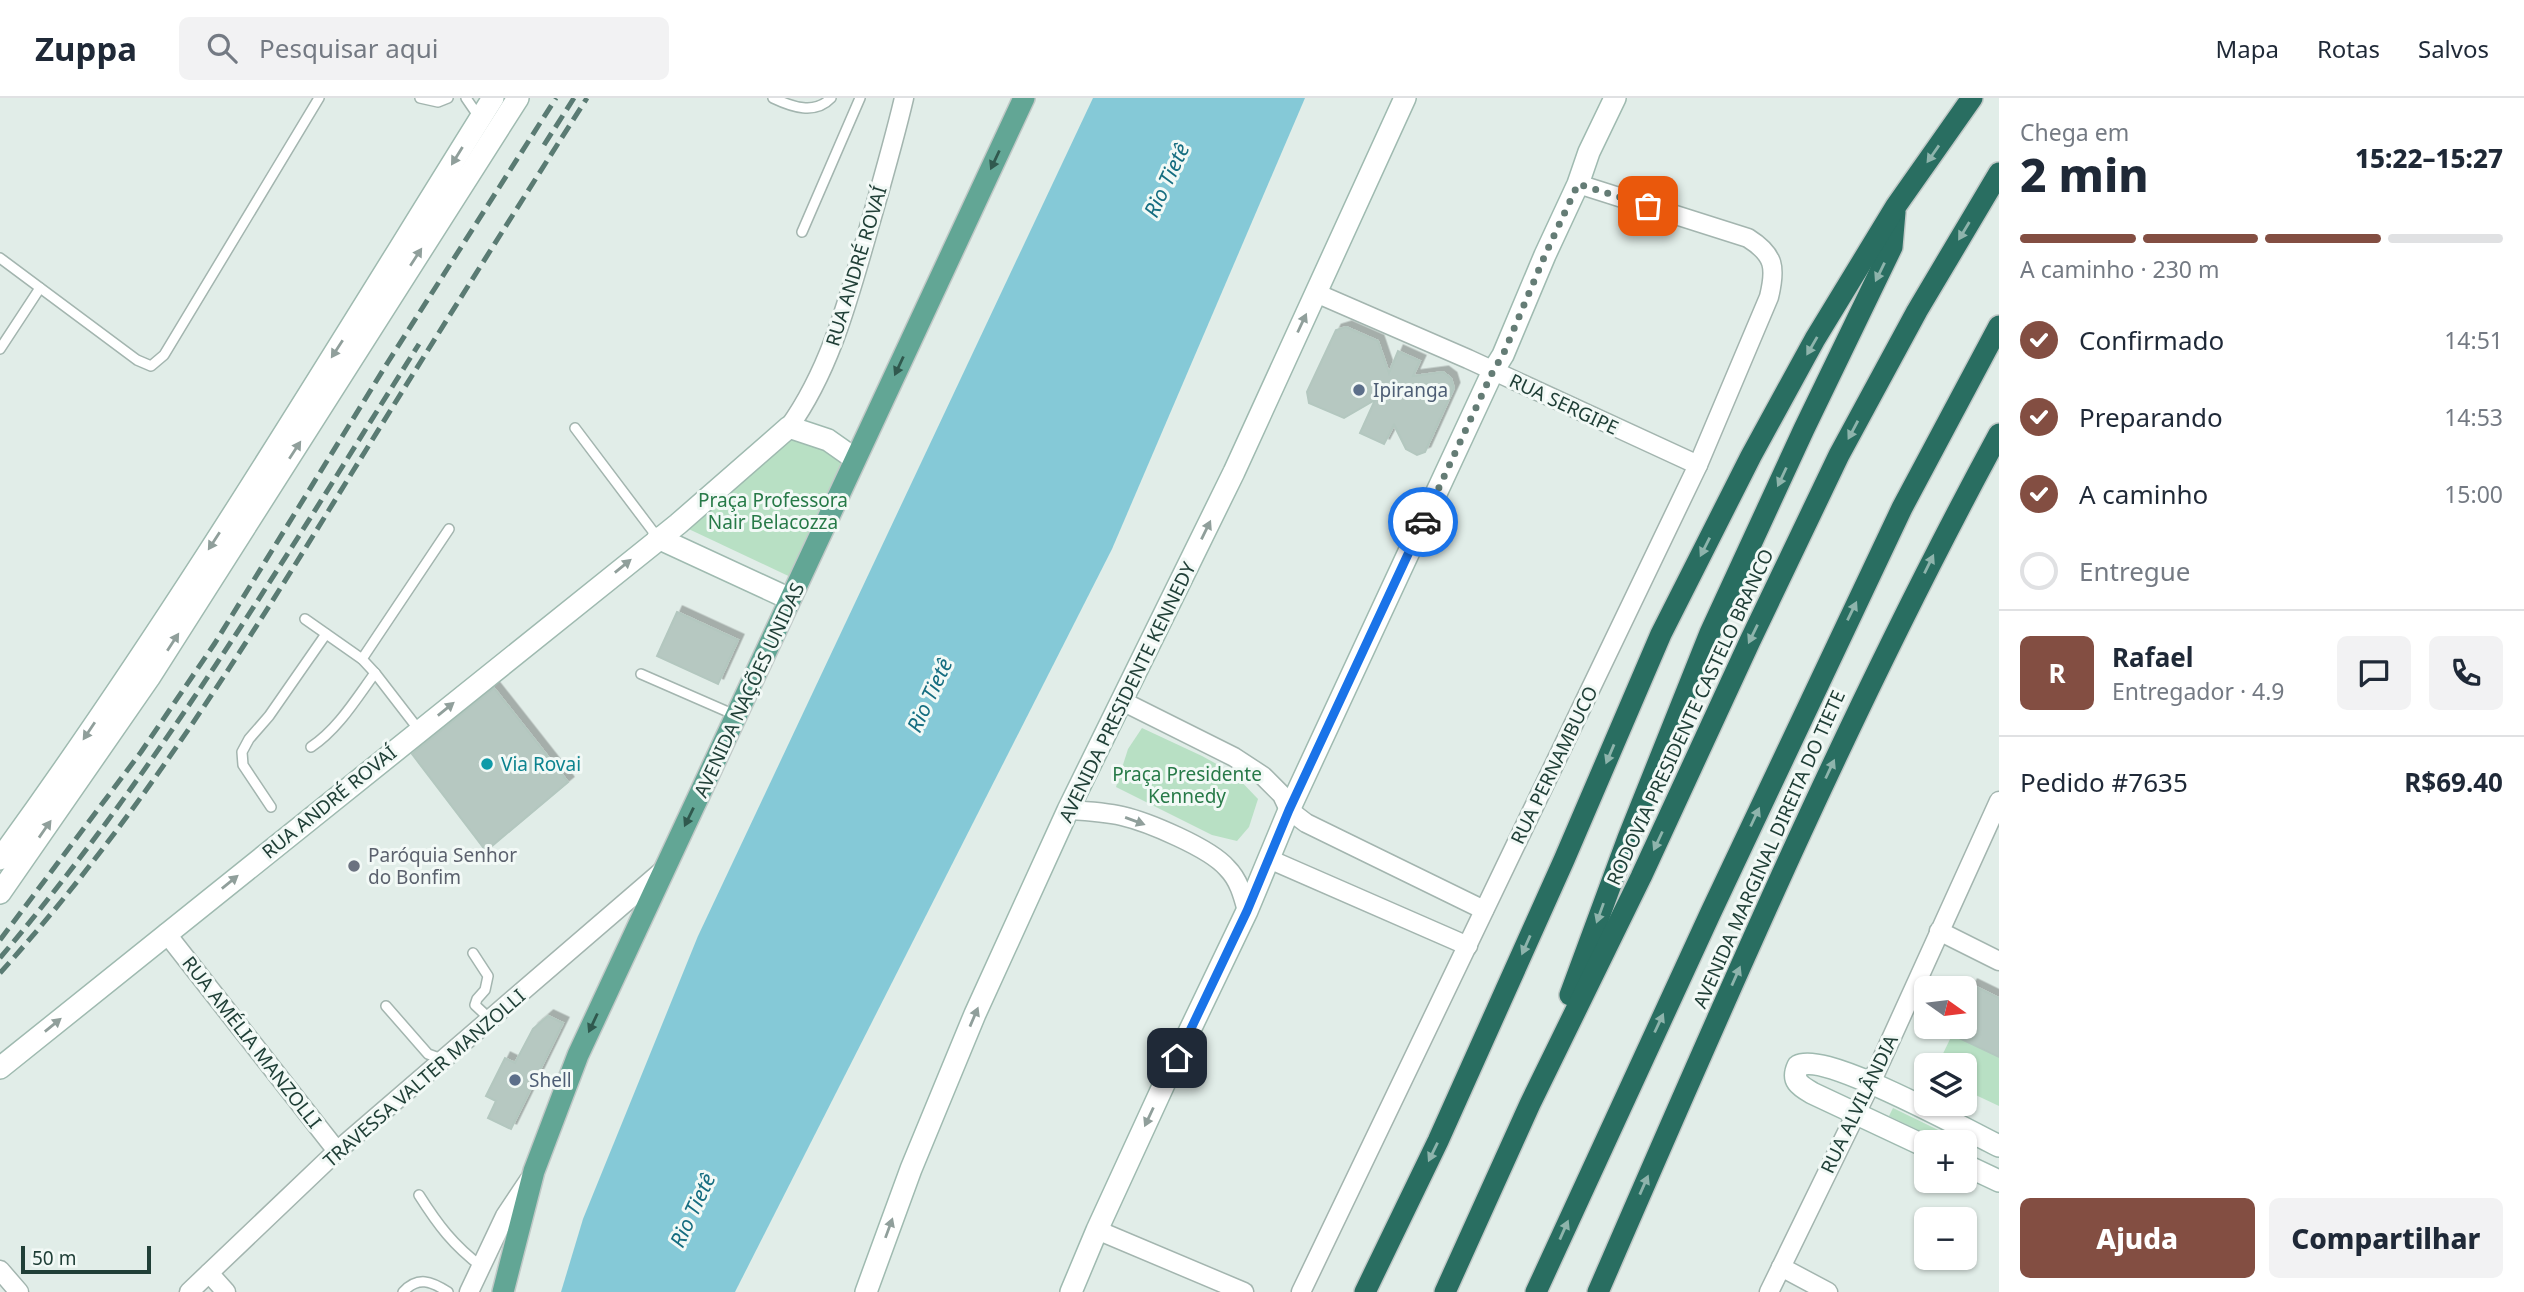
<!DOCTYPE html>
<html lang="pt">
<meta charset="utf-8">
<style>
:root{--surface:#fff;--page:#f2f2f3;--text:#1f2937;--muted:#747a83;--line:#e0e1e3;--accent:#834e42}
body{margin:0;font-family:"Noto Sans",sans-serif;background:var(--page);color:var(--text);height:100vh;display:flex;flex-direction:column;font-size:26px;white-space:nowrap}
*{box-sizing:border-box;margin:0}
p{font-size:23px;color:var(--muted)}
.icon{flex:none;width:38px;height:38px;fill:none;stroke:currentColor;stroke-width:2;stroke-linecap:round;stroke-linejoin:round}
.map{position:relative;flex:1;overflow:hidden}
.side{display:flex;flex-direction:column;background:var(--surface);width:525px}
.side>*{flex:none}
.needle{width:46px;rotate:104deg}
.fabs{position:absolute;left:1914px;top:878px;display:grid;gap:14px}
.fabs a{display:grid;place-items:center;width:63px;height:63px;border-radius:10px;background:var(--surface);box-shadow:0 2px 5px #0004;font-size:35px}
.scale{position:absolute;left:21px;bottom:18px;width:130px;box-sizing:border-box;padding-left:7px;border:4px solid #203f37;border-top:0;font-size:19px;line-height:24px;white-space:nowrap;color:#203f37;-webkit-text-stroke:5px #f2f9f6;paint-order:stroke}
.pin{position:absolute;display:grid;place-items:center;width:60px;height:60px;color:#fff;margin:-30px;border-radius:14px;box-shadow:0 4px 10px #0006}
.courier{position:absolute;display:grid;place-items:center;width:70px;height:70px;margin:-35px;border:5px solid #1a73e8;border-radius:50%;background:#fff;color:#222;box-shadow:0 2px 9px #0007}
.headline em{font-style:normal;font-weight:800}
.headline div{display:flex;flex-direction:column-reverse}
.headline{display:flex;align-items:center;justify-content:space-between;height:119px;padding:0 21px}
h1{font-size:46px;font-weight:800;line-height:52px}
.bar{display:grid;grid-template-columns:repeat(4,1fr);gap:10px 7px;align-content:center;height:84px;padding:0 21px}
.bar i{height:9px;border-radius:5px;background:var(--line)}
.bar .on{background:var(--accent)}
.bar p{grid-column:span 4}
.line{display:flex;align-items:center;gap:18px;padding:0 21px;border-top:2px solid var(--line)}
.line div{flex:1}
.round{display:grid;place-items:center;flex:none;width:74px;height:74px;border-radius:10px;background:var(--page)}
ol{padding:0 21px;list-style:none}
li{display:flex;align-items:center;gap:21px;height:77px}
li p{margin-inline-start:auto}
li .icon{padding:7px;border-radius:50%;background:var(--accent);color:#fff;stroke-width:4}
li:last-child{color:var(--muted)}
li i{width:38px;height:38px;border:4px solid var(--line);border-radius:50%}
.primary-button{display:flex;gap:14px;margin-top:auto;padding:14px 21px}
.primary-button a{flex:1;height:80px;border-radius:10px;background:var(--accent);color:#fff;font-size:28px;font-weight:800;line-height:80px;text-align:center}
.primary-button a+a{background:var(--page);color:var(--text)}
header{display:flex;align-items:center;gap:42px;box-sizing:border-box;height:98px;padding:0 35px;background:var(--surface);border-bottom:2px solid var(--line)}
header strong{font-size:33px}
nav{display:flex;gap:38px;margin-inline-start:auto;font-size:24px}
.search{width:490px;height:63px;background:var(--page);display:flex;align-items:center;gap:18px;box-sizing:border-box;padding:0 24px;border-radius:10px;color:var(--muted);font-size:26px}
main{display:flex;flex:1;min-height:0}
.map>svg:first-child{display:block}
.green{fill:#b8e0c4}
.water{fill:#85c9d7}
.building{fill:#b6c8c1;stroke:#b3c7bf;stroke-width:2;filter:url(#shadow)}
.lines{fill:none;stroke-linecap:round;stroke-linejoin:round}
.lane-casing{stroke:#a3b5af;stroke-width:12}
.street-casing{stroke:#a3b5af;stroke-width:21}
.secondary-casing{stroke:#9fbab0;stroke-width:24}
.primary-casing{stroke:#c1c9c7;stroke-width:24}
.highway-casing{stroke:#c1c9c7;stroke-width:24}
.lane{stroke:#fff;stroke-width:9}
.street{stroke:#fff;stroke-width:18}
.secondary{stroke:#fff;stroke-width:21}
.primary{stroke:#62a695;stroke-width:21}
.highway{stroke:#296e61;stroke-width:21}
.rail{stroke:#5a7b73;stroke-width:5;stroke-dasharray:14 7;stroke-linecap:butt}
.oneway{fill:#8eb4ac}
.oneway2{fill:#909f9b}
.oneway3{fill:#30594e}
.done{stroke:#647c75;stroke-width:7;stroke-dasharray:0 12.6}
.route{stroke:#1a73e8;stroke-width:9}
.service-dot{fill:#5c6f8a;stroke:#f2f9f6;stroke-width:2.5}
.culture-dot{fill:#0f9aa8;stroke:#f2f9f6;stroke-width:2.5}
.worship-dot{fill:#6b7280;stroke:#f2f9f6;stroke-width:2.5}
.labels{text-anchor:middle;dominant-baseline:central;stroke-width:6;stroke-linejoin:round;paint-order:stroke}
.street-label{font-size:19px;fill:#203f37;stroke:#f2f9f6}
.service-label{font-size:19px;fill:#4e5e75;stroke:#f2f9f6;text-anchor:start}
.park-label{font-size:19px;fill:#277a48;stroke:#f2f9f6}
.culture-label{font-size:19px;fill:#0d838f;stroke:#f2f9f6;text-anchor:start}
.worship-label{font-size:19px;fill:#5b616d;stroke:#f2f9f6;text-anchor:start}
.water-label{font-size:21px;font-style:italic;fill:#156d80;stroke:#f2f9f6}
</style>
<header>
<strong>Zuppa</strong>
<div class="search"><svg class="icon" aria-label="search" viewBox="0 0 24 24"><circle cx="10" cy="10" r="6"/><path d="M15 15l6 6"/></svg>Pesquisar aqui</div>
<nav><a>Mapa</a><a>Rotas</a><a>Salvos</a></nav>
</header>
<main>
<div class="map">
<svg width="1999" height="1194" viewBox="0 0 1999 1194">
<defs>
<filter id="shadow"><feDropShadow dx="5.5" dy="-5.5" stdDeviation="0" flood-color="#0004"/></filter>
</defs>
<rect width="100%" height="100%" fill="#e1ede8"/>
<g class="green">
<polygon points="789,329 855,361 799,483 678,426"/>
<polygon points="1142,630 1202,658 1233,675 1258,701 1249,729 1237,743 1212,737 1116,689 1128,651"/>
<polygon points="1952,937 1999,959 1999,1008 1965,992 1965,968 1937,968"/>
<polygon points="1893,1010 1965,1045 1946,1045 1889,1018"/>
</g>
<polygon class="water" points="1093,0 1305,0 1112,451 735,1194 561,1194 583,1121 698,838"/>
<g class="building">
<polygon points="1346,229 1378,243 1389,275 1398,253 1420,263 1413,278 1443,274 1451,280 1454,290 1425,354 1417,357 1406,351 1394,327 1384,346 1360,335 1375,302 1344,320 1309,305 1307,294 1336,232"/>
<polygon points="677,514 738,542 718,586 657,558"/>
<polygon points="494,590 568,684 486,753 412,656"/>
<polygon points="1972,887 1999,900 1999,959 1936,929 1965,929 1965,902"/>
<polygon points="548,918 563,925 511,1031 488,1020 496,1003 486,998 505,960 515,965 533,931"/>
</g>
<g class="lines">
<g class="lane-casing">
<g id="lane">
<polyline points="420,0 438,4 448,0"/>
<polyline points="466,0 479,19"/>
<path d="M773,0C792,9 815,17 831,0"/>
<polyline points="802,134 860,0"/>
<polyline points="0,160 137,262 151,268 164,257 319,0"/>
<polyline points="0,251 40,190"/>
<polyline points="575,330 658,440"/>
<polyline points="305,521 362,561 375,575 419,632"/>
<polyline points="362,561 449,431"/>
<polyline points="641,576 735,617"/>
<path d="M311,649C338,631 356,601 375,575"/>
<polyline points="271,709 243,667 242,654 249,641 269,618 326,536"/>
<polyline points="473,855 488,878 485,892 477,901 475,907 491,922"/>
<polyline points="386,908 428,956 442,961"/>
<path d="M419,1097C438,1127 453,1147 482,1169"/>
<path d="M403,1194C418,1178 431,1183 448,1194"/>
</g>
</g>
<g class="street-casing">
<g id="street">
<polyline points="1316,195 1468,261 1698,367"/>
<path d="M789,329C829,273 847,206 866,140C879,94 893,47 904,0"/>
<polyline points="1122,603 1234,659 1263,678 1282,697 1289,712 1306,725 1484,812"/>
<path d="M1068,712C1086,713 1105,714 1122,718C1148,724 1210,750 1227,770C1239,782 1243,798 1247,813"/>
<polyline points="1269,761 1468,848"/>
<polyline points="1939,833 1999,863"/>
<polyline points="166,835 337,1053"/>
<polyline points="1097,1132 1244,1194"/>
<polyline points="1781,1169 1828,1194"/>
<polyline points="0,1172 19,1194"/>
<polyline points="209,1175 226,1194"/>
<polyline points="189,1194 337,1053 662,773"/>
<polyline points="469,1194 505,1118 529,1082"/>
<path d="M1301,1194L1698,367L1769,199C1776,170 1775,157 1748,140L1578,86"/>
<polyline points="1769,1194 1871,985 1999,703"/>
</g>
</g>
<g class="secondary-casing">
<g id="secondary">
<polyline points="658,440 790,501"/>
<path d="M0,761C178,516 333,256 493,0"/>
<polyline points="0,795 149,580 518,0"/>
<polyline points="0,970 678,426 789,329 828,342 855,361"/>
<path d="M1927,1049L1812,995C1800,988 1791,983 1798,968C1825,953 1966,1032 1999,1048"/>
<polyline points="1965,1067 1999,1083"/>
<polyline points="866,1194 911,1071 975,916 1068,712 1234,374 1405,0"/>
<polyline points="1071,1194 1097,1132 1165,984 1247,813 1289,712 1493,273 1503,257 1545,157 1578,86 1589,54 1615,0"/>
</g>
</g>
<g class="primary-casing">
<polyline id="primary" points="503,1194 534,1073 578,957 1024,0"/>
</g>
<g class="highway-casing">
<g id="highway">
<polyline points="1570,897 1628,740 1710,535 1804,331 1892,149 1895,114"/>
<polyline points="1365,1194 1438,1043 1564,762 1661,536 1751,358 1815,241 1896,108 1972,0"/>
<polyline points="1445,1194 1530,1006 1641,779 1750,543 1839,357 1917,213 1999,75"/>
<polyline points="1536,1194 1711,814 1902,410 1999,228"/>
<path d="M1598,1194C1724,904 1848,614 1999,336"/>
</g>
</g>
<use href="#lane" class="lane"/>
<use href="#street" class="street"/>
<use href="#secondary" class="secondary"/>
<use href="#primary" class="primary"/>
<use href="#highway" class="highway"/>
<g class="rail">
<polyline points="544,47 574,0"/>
<polyline points="0,842 141,654 215,545 388,264 556,0"/>
<path d="M0,860C160,670 287,456 419,246"/>
<path d="M0,875C138,722 246,547 353,373C430,248 508,124 587,0"/>
</g>
</g>
<defs><path id="oneway-solid" d="M-6-.8H1V-3.2L6.5 0L1 3.2V.8H-6Z" transform="scale(1.75)"/></defs>
<g class="oneway">
<use href="#oneway-solid" transform="translate(1933 56) rotate(125)"/>
<use href="#oneway-solid" transform="translate(1964 133) rotate(121)"/>
<use href="#oneway-solid" transform="translate(1880 174) rotate(116)"/>
<use href="#oneway-solid" transform="translate(1812 248) rotate(120)"/>
<use href="#oneway-solid" transform="translate(1853 332) rotate(118)"/>
<use href="#oneway-solid" transform="translate(1782 379) rotate(115)"/>
<use href="#oneway-solid" transform="translate(1705 449) rotate(117)"/>
<use href="#oneway-solid" transform="translate(1929 466) rotate(-64)"/>
<use href="#oneway-solid" transform="translate(1852 513) rotate(-64)"/>
<use href="#oneway-solid" transform="translate(1753 536) rotate(116)"/>
<use href="#oneway-solid" transform="translate(1610 656) rotate(113)"/>
<use href="#oneway-solid" transform="translate(1830 671) rotate(-65)"/>
<use href="#oneway-solid" transform="translate(1755 719) rotate(-65)"/>
<use href="#oneway-solid" transform="translate(1658 743) rotate(115)"/>
<use href="#oneway-solid" transform="translate(1600 815) rotate(110)"/>
<use href="#oneway-solid" transform="translate(1526 847) rotate(114)"/>
<use href="#oneway-solid" transform="translate(1736 878) rotate(-66)"/>
<use href="#oneway-solid" transform="translate(1659 925) rotate(-65)"/>
<use href="#oneway-solid" transform="translate(1433 1054) rotate(116)"/>
<use href="#oneway-solid" transform="translate(1644 1087) rotate(-66)"/>
<use href="#oneway-solid" transform="translate(1564 1132) rotate(-66)"/>
</g>
<g class="oneway2">
<use href="#oneway-solid" transform="translate(457 58) rotate(122)"/>
<use href="#oneway-solid" transform="translate(416 159) rotate(-57)"/>
<use href="#oneway-solid" transform="translate(1302 225) rotate(-65)"/>
<use href="#oneway-solid" transform="translate(337 251) rotate(123)"/>
<use href="#oneway-solid" transform="translate(295 352) rotate(-57)"/>
<use href="#oneway-solid" transform="translate(1206 432) rotate(-64)"/>
<use href="#oneway-solid" transform="translate(214 443) rotate(123)"/>
<use href="#oneway-solid" transform="translate(623 468) rotate(-39)"/>
<use href="#oneway-solid" transform="translate(173 544) rotate(-57)"/>
<use href="#oneway-solid" transform="translate(446 611) rotate(-39)"/>
<use href="#oneway-solid" transform="translate(89 633) rotate(124)"/>
<use href="#oneway-solid" transform="translate(1135 723) rotate(20)"/>
<use href="#oneway-solid" transform="translate(45 731) rotate(-55)"/>
<use href="#oneway-solid" transform="translate(230 784) rotate(-39)"/>
<use href="#oneway-solid" transform="translate(974 919) rotate(-67)"/>
<use href="#oneway-solid" transform="translate(53 927) rotate(-39)"/>
<use href="#oneway-solid" transform="translate(1149 1019) rotate(115)"/>
<use href="#oneway-solid" transform="translate(889 1130) rotate(-70)"/>
</g>
<g class="oneway3">
<use href="#oneway-solid" transform="translate(995 62) rotate(115)"/>
<use href="#oneway-solid" transform="translate(899 268) rotate(115)"/>
<use href="#oneway-solid" transform="translate(689 719) rotate(116)"/>
<use href="#oneway-solid" transform="translate(593 925) rotate(115)"/>
</g>
<g class="lines">
<polyline class="done" points="1423,424 1493,273 1503,257 1545,157 1578,86 1648,108"/>
<polyline class="route" points="1177,960 1247,813 1289,712 1423,424"/>
</g>
<g class="service-dot">
<circle cx="1359" cy="292" r="7"/>
<circle cx="515" cy="982" r="7"/>
</g>
<circle class="culture-dot" cx="487" cy="666" r="7"/>
<circle class="worship-dot" cx="354" cy="768" r="7"/>
<g class="labels">
<g class="street-label">
<text transform="translate(856 168) rotate(-73)">RUA ANDRÉ ROVAÍ</text>
<text transform="translate(1564 306) rotate(25)">RUA SERGIPE</text>
<text transform="translate(749 592) rotate(-65)">AVENIDA NAÇÕES UNIDAS</text>
<text transform="translate(1127 594) rotate(-64)">AVENIDA PRESIDENTE KENNEDY</text>
<text transform="translate(1690 619) rotate(-65)">RODOVIA PRESIDENTE CASTELO BRANCO</text>
<text transform="translate(1554 667) rotate(-64)">RUA PERNAMBUCO</text>
<text transform="translate(329 704) rotate(-39)">RUA ANDRÉ ROVAÍ</text>
<text transform="translate(1769 751) rotate(-66)">AVENIDA MARGINAL DIREITA DO TIETE</text>
<text transform="translate(252 944) rotate(52)">RUA AMÉLIA MANZOLLI</text>
<text transform="translate(424 980) rotate(-41)">TRAVESSA VALTER MANZOLLI</text>
<text transform="translate(1859 1006) rotate(-64)">RUA ALVILÂNDIA</text>
</g>
<g class="service-label">
<text x="1373" y="292">Ipiranga</text>
<text x="529" y="982">Shell</text>
</g>
<g class="park-label">
<text x="773" y="402">Praça Professora<tspan x="773" dy="22">Nair Belacozza</tspan></text>
<text x="1187" y="676">Praça Presidente<tspan x="1187" dy="22">Kennedy</tspan></text>
</g>
<g class="culture-label">
<text x="501" y="666">Via Rovai</text>
</g>
<g class="worship-label">
<text x="368" y="757">Paróquia Senhor<tspan x="368" dy="22">do Bonfim</tspan></text>
</g>
<g class="water-label">
<text transform="translate(1166 82) rotate(-65)">Rio Tietê</text>
<text transform="translate(929 597) rotate(-65)">Rio Tietê</text>
<text transform="translate(692 1112) rotate(-65)">Rio Tietê</text>
</g>
</g>
</svg>
<div class="fabs">
<a><svg class="needle" viewBox="-14 -14 28 28"><path d="M0-13l5 13h-10z" fill="#e53935"/><path d="M0 13l5-13h-10z" fill="#747a83"/></svg></a>
<a><svg class="icon" aria-label="layers" viewBox="0 0 24 24"><path d="M12 4l9 5-9 5-9-5zM3 14l9 5 9-5"/></svg></a>
<a>+</a>
<a>−</a>
</div>
<div class="scale">50 m</div>
<div class="pin" style="left:1648px;top:108px;background:#ea580c"><svg class="icon" aria-label="bag" viewBox="0 0 24 24"><path d="M5 8h14l-1 12H6zM9 8a3 3 0 0 1 6 0"/></svg></div>
<div class="pin" style="left:1177px;top:960px;background:#1f2937"><svg class="icon" aria-label="home" viewBox="0 0 24 24"><path d="M3 11l9-7 9 7M6 9v11h12V9"/></svg></div>
<div class="courier" style="left:1423px;top:424px"><svg class="icon" aria-label="car" viewBox="0 0 24 24"><path d="M5 17H2v-5l4-1 3-4h7l3 4 3 1v5h-3M9 17h6M6 11h13"/><circle cx="7" cy="17" r="2"/><circle cx="17" cy="17" r="2"/></svg></div>
</div>
<section class="side">
<div class="headline"><div><h1>2 min</h1><p>Chega em</p></div><em>15:22–15:27</em></div>
<div class="bar"><i class="on"></i><i class="on"></i><i class="on"></i><i></i><p>A caminho · 230 m</p></div>
<ol>
<li><svg class="icon" aria-label="check" viewBox="0 0 24 24"><path d="M5 12l5 5 9-10"/></svg>Confirmado<p>14:51</p></li>
<li><svg class="icon" aria-label="check" viewBox="0 0 24 24"><path d="M5 12l5 5 9-10"/></svg>Preparando<p>14:53</p></li>
<li><svg class="icon" aria-label="check" viewBox="0 0 24 24"><path d="M5 12l5 5 9-10"/></svg>A caminho<p>15:00</p></li>
<li><i></i>Entregue</li>
</ol>
<div class="line" style="height:126px"><b class="round" style="background:var(--accent);color:#fff">R</b><div><b>Rafael</b><p>Entregador · 4.9</p></div><a class="round"><svg class="icon" aria-label="chat" viewBox="0 0 24 24"><path d="M4 5h16v11H9l-5 4z"/></svg></a><a class="round"><svg class="icon" aria-label="phone" viewBox="0 0 24 24"><path d="M5 4h4l2 5-3 2q2 4 5 5l2-3 5 2v4C11 20 4 13 5 4z"/></svg></a></div>
<div class="line" style="height:91px"><div>Pedido #7635</div><b>R$69.40</b></div>
<div class="primary-button"><a>Ajuda</a><a>Compartilhar</a></div>
</section>
</main>
